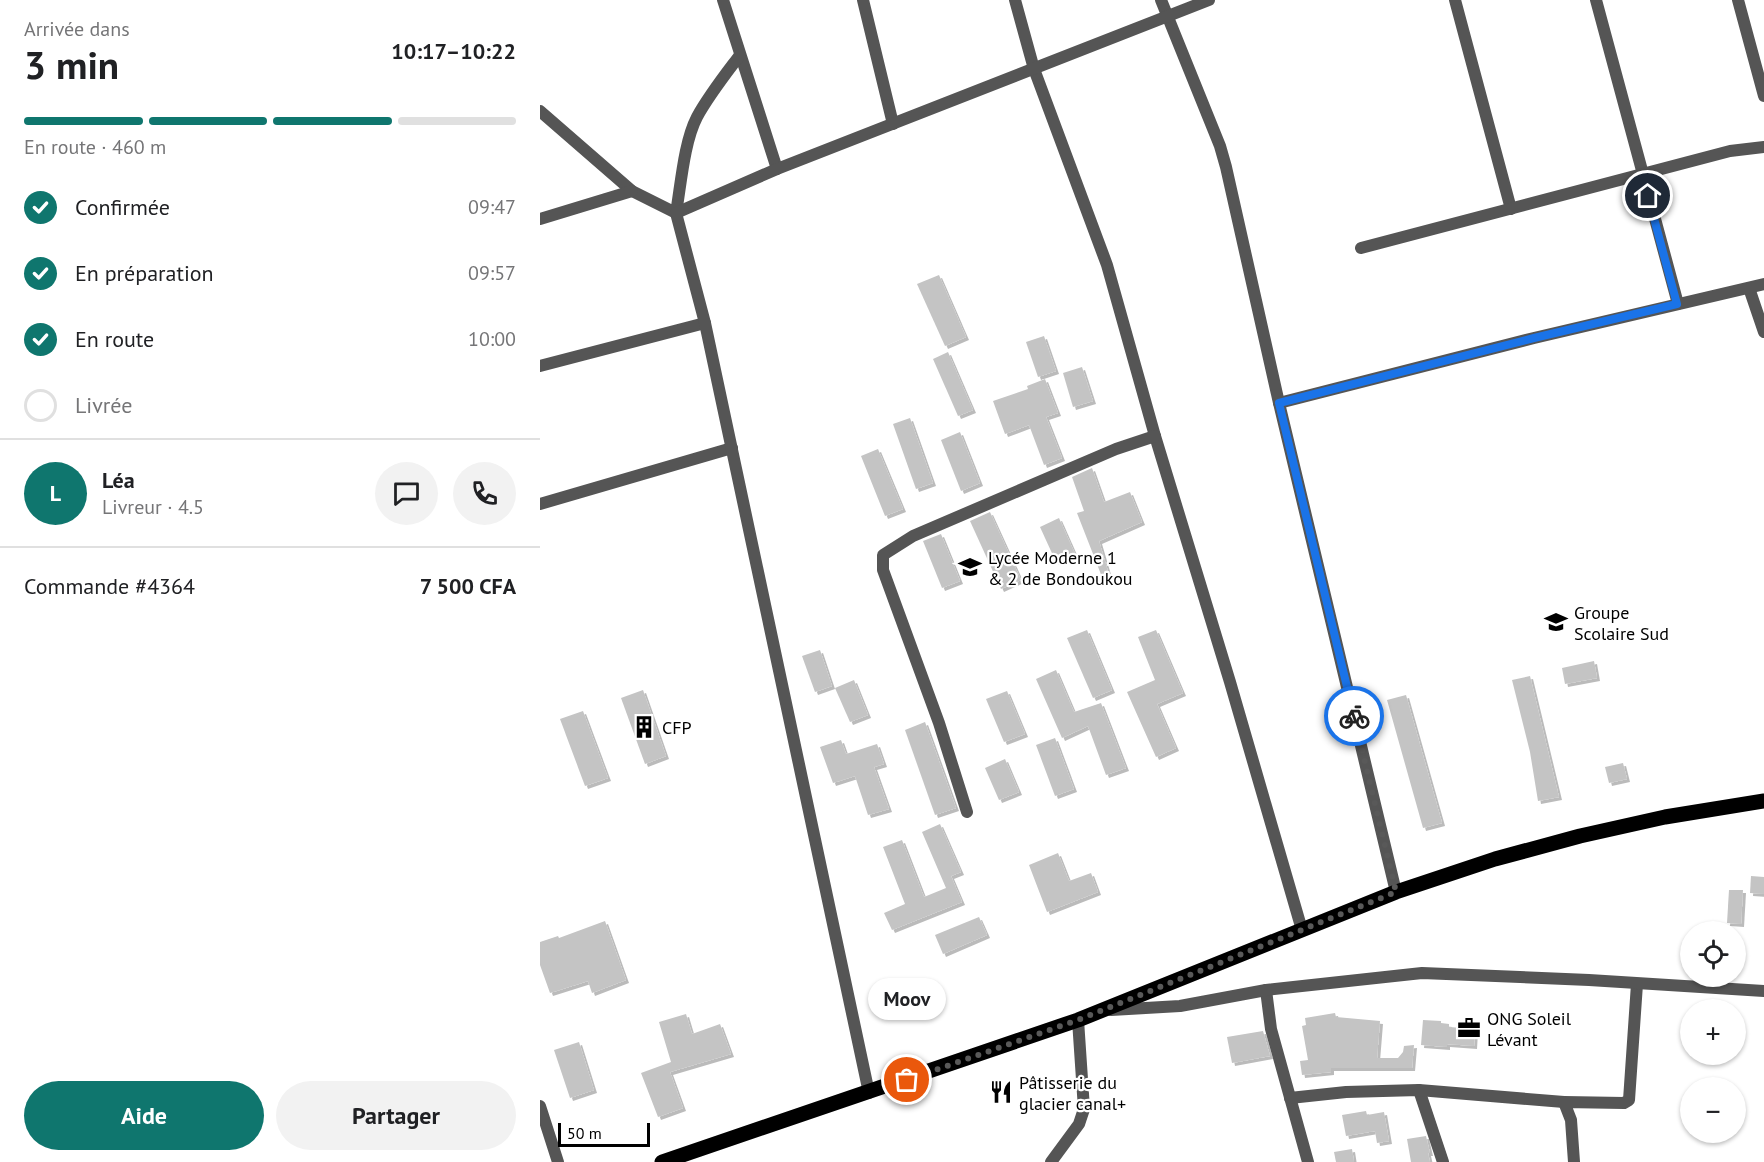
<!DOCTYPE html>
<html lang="fr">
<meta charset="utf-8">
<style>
:root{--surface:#fff;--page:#f2f2f2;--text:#202124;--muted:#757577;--line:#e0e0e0;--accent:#0f766e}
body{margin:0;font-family:"PT Sans",sans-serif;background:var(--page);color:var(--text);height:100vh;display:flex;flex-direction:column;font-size:22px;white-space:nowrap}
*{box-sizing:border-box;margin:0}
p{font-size:20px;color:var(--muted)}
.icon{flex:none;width:33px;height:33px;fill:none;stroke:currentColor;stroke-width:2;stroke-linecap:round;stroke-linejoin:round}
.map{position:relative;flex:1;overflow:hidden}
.panel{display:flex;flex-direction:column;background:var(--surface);width:540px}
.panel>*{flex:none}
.fabs{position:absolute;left:1140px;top:921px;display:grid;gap:12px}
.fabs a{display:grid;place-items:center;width:66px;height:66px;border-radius:50%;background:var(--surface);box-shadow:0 2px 4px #0004;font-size:30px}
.scale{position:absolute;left:18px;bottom:15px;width:92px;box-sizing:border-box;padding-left:6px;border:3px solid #000;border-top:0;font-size:16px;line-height:21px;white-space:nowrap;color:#000;-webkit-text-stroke:4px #fff;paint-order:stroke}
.pin{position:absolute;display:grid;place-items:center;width:51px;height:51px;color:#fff;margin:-26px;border:3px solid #fff;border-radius:50%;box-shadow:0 2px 6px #0007}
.courier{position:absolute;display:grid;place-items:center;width:60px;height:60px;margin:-30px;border:4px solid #1a73e8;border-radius:50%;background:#fff;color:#222;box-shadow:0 2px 8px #0007}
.bubble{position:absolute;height:42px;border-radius:21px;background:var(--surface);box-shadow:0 2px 4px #0004;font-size:20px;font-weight:700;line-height:42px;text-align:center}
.head em{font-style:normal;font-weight:700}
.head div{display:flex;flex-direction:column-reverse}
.head{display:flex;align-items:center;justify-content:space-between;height:102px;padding:0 24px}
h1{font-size:39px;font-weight:700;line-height:45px}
.bar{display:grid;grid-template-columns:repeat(4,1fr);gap:9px 6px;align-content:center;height:72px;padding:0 24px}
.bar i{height:8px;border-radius:4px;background:var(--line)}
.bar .on{background:var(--accent)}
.bar p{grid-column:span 4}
.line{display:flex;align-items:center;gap:15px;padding:0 24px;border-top:2px solid var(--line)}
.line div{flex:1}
.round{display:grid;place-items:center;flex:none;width:63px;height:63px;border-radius:32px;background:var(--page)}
ol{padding:0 24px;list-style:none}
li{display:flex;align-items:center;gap:18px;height:66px}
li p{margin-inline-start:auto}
li .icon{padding:6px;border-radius:50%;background:var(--accent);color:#fff;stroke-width:4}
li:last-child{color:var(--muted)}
li i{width:33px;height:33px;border:3px solid var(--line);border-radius:50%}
.action{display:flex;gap:12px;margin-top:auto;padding:12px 24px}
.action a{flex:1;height:69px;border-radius:36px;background:var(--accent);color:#fff;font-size:24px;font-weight:700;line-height:69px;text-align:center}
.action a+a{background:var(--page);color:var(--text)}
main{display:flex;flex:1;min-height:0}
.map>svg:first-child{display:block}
.building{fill:#c4c4c4;filter:url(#shadow)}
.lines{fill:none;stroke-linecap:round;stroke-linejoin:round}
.minor{stroke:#555;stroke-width:12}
.tertiary{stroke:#555;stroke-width:12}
.primary{stroke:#000;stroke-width:15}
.done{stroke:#595959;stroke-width:6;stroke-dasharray:0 10.8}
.route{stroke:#1a73e8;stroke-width:8}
.labels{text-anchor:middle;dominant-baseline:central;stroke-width:4.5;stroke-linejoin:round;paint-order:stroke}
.poi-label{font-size:18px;fill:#000;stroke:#fff;text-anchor:start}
</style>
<main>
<section class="panel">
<div class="head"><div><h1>3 min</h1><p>Arrivée dans</p></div><em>10:17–10:22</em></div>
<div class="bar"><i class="on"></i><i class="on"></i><i class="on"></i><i></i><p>En route · 460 m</p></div>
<ol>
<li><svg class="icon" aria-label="check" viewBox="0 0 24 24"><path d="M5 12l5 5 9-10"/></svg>Confirmée<p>09:47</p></li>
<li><svg class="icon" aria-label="check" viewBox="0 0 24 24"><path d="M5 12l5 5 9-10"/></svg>En préparation<p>09:57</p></li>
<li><svg class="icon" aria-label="check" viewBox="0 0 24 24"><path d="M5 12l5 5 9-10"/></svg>En route<p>10:00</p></li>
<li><i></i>Livrée</li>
</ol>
<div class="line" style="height:108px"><b class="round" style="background:var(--accent);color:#fff">L</b><div><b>Léa</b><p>Livreur · 4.5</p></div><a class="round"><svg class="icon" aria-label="chat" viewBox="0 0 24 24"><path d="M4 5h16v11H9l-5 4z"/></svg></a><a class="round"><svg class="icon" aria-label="phone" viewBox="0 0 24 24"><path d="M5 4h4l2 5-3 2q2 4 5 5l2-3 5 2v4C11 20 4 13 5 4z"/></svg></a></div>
<div class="line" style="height:78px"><div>Commande #4364</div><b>7 500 CFA</b></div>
<div class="action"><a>Aide</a><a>Partager</a></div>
</section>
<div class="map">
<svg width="1224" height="1162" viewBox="0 0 1224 1162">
<defs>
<filter id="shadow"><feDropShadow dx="3" dy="3" stdDeviation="0" flood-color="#0004"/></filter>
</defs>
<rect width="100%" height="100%" fill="#fff"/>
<g class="building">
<polygon points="399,275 426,337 405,346 377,284"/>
<polygon points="504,336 516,371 498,377 486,342"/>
<polygon points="408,352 433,410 418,416 393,359"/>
<polygon points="542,367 553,401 533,407 523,373"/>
<polygon points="505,379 518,413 506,417 522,458 504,465 489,425 465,434 453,401 488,389 487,386"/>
<polygon points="370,418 393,483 376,489 353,424"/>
<polygon points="420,432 440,483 421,491 401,440"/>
<polygon points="338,449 363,509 345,516 321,456"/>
<polygon points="552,468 564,502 590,492 602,522 559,541 569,575 562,577 537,513 544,511 532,477"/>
<polygon points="450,512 481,580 461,589 430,521"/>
<polygon points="519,518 535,554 516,562 500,527"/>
<polygon points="401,534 420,581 402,588 383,541"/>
<polygon points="547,630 572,690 553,698 527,638"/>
<polygon points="616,630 643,693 617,704 636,748 616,757 587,692 615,680 598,637"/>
<polygon points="280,650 292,686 275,692 262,656"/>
<polygon points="1054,661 1057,678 1025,684 1022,668"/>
<polygon points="516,670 534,712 561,703 586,768 566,775 548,726 522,738 496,679"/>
<polygon points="990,676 1019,797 998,801 990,752 972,680"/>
<polygon points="314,680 328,715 310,722 295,688"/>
<polygon points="103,690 126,756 105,764 81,698"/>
<polygon points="467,691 485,734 464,742 446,699"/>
<polygon points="866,695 902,823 883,828 847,700"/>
<polygon points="43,711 68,778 45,786 20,719"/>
<polygon points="385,722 416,808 395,815 365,730"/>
<polygon points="515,738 534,789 515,796 496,745"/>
<polygon points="301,740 306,754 337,744 344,764 334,767 349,809 328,815 315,776 293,783 280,747"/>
<polygon points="465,759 479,792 459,800 445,768"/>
<polygon points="1083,763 1087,779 1069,783 1065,767"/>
<polygon points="400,824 421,872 411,876 422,902 352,930 344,913 365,904 343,847 362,840 384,897 406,888 382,832"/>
<polygon points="518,853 529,881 551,873 558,892 507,912 489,865"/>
<polygon points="1211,876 1224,877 1224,894 1210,893"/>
<polygon points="1189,890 1203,890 1201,924 1187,923"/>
<polygon points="439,917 447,935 403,954 395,935"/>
<polygon points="65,921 86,980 52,993 48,981 10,993 0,965 0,942 18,936 19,938"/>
<polygon points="795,1013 796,1017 840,1021 837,1058 858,1058 863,1052 864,1046 874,1045 872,1068 791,1068 791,1072 762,1075 760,1061 768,1060 762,1026 766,1025 765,1018"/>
<polygon points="146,1014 152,1034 180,1024 191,1054 130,1072 143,1108 118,1117 101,1073 131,1062 119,1022"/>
<polygon points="883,1020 901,1021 901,1023 909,1024 909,1027 935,1029 934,1046 907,1044 907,1047 881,1045"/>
<polygon points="723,1031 730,1056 692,1063 687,1037"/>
<polygon points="39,1042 54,1090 30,1098 14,1050"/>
<polygon points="826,1111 827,1115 844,1112 849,1141 837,1143 835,1131 806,1136 802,1115"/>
<polygon points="886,1136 890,1153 888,1153 890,1162 871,1162 867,1139"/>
<polygon points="812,1149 814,1162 796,1162 794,1152"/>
</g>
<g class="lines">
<g class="minor">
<polyline points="183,0 237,169"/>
<polyline points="323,0 353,124"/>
<polyline points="475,0 494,69 567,265 615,436 690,682 762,930"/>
<polyline points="621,0 680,146 686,167 739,403 856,892"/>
<polyline points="915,0 971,209"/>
<polyline points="1056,0 1138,304"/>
<polyline points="1198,0 1224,96"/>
<path d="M0,111L92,191L136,213C141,184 144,142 157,117C169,95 185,75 200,55"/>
<polyline points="0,219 92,191"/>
<polyline points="821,248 1190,151 1224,147"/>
<polyline points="1209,288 1224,332"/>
<polyline points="0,366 165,323"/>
<polyline points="739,403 994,338 1224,284"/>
<polyline points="0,504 192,448"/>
<polyline points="427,812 399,723 343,570 343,555 373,536 576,449 615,436"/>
<polyline points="726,990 731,1029 768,1162"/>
<polyline points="879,1090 903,1162"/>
<polyline points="329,1093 165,323 136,213 237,169 669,0"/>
<polyline points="750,1098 806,1092 879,1090 1024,1102"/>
<polyline points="0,1106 18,1162"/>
<polyline points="511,1162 539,1124 544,1109 538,1020"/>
<polyline points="1034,1162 1031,1120 1024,1102 1084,1103 1089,1100 1097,984"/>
</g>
<polyline class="tertiary" points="571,1010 640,1006 726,990 882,973 1049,980 1224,991"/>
<polyline class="primary" points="122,1162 538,1020 856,892 955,859 1040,836 1125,817 1224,801"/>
</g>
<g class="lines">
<polyline class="done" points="367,1080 538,1020 856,892 814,716"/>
<polyline class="route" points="814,716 739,403 994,338 1137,304 1108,196"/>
</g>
<defs>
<g id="school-bare" transform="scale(1.8)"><path d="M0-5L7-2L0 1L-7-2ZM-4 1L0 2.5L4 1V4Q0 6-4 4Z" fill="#000" stroke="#fff" stroke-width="2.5" paint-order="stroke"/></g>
<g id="building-bare" transform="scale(1.8)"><path d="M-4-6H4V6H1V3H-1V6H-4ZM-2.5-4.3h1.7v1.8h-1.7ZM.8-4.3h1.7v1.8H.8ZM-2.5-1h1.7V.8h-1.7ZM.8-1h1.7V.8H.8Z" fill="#000" stroke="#fff" stroke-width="2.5" paint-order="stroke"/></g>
<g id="office-bare" transform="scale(1.8)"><path d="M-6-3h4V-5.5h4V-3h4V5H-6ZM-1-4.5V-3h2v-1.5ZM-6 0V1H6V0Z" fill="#000" stroke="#fff" stroke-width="2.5" paint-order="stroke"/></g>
<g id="restaurant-bare" transform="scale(1.8)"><path d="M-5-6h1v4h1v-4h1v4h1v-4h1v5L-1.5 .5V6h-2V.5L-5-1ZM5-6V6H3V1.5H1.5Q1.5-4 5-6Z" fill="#000" stroke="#fff" stroke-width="2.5" paint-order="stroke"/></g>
</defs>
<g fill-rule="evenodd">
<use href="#school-bare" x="430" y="567"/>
<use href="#school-bare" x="1016" y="622"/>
<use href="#building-bare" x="104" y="727"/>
<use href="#office-bare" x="929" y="1028"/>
<use href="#restaurant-bare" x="461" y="1092"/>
</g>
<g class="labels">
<g class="poi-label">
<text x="448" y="557">Lycée Moderne 1<tspan x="448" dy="21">&amp; 2 de Bondoukou</tspan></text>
<text x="1034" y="612">Groupe<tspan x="1034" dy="21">Scolaire Sud</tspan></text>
<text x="122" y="727">CFP</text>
<text x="947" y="1018">ONG Soleil<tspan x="947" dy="21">Lévant</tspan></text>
<text x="479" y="1082">Pâtisserie du<tspan x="479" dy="21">glacier canal+</tspan></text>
</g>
</g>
</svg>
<div class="fabs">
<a><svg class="icon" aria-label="locate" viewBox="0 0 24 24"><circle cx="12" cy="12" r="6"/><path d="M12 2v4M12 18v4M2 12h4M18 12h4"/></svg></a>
<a>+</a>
<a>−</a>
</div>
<div class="scale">50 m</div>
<div class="pin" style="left:367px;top:1080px;background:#ea580c"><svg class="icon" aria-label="bag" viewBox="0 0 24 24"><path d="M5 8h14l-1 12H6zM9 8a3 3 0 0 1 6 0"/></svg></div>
<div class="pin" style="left:1108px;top:196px;background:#1f2937"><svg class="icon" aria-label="home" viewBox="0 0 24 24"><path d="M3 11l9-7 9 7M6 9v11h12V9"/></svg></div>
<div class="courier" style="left:814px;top:716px"><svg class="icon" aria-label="bike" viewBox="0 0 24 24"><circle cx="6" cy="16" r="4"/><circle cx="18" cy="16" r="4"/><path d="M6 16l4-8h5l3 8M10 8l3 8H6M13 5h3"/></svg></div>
<div class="bubble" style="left:328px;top:978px;width:78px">Moov</div>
</div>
</main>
